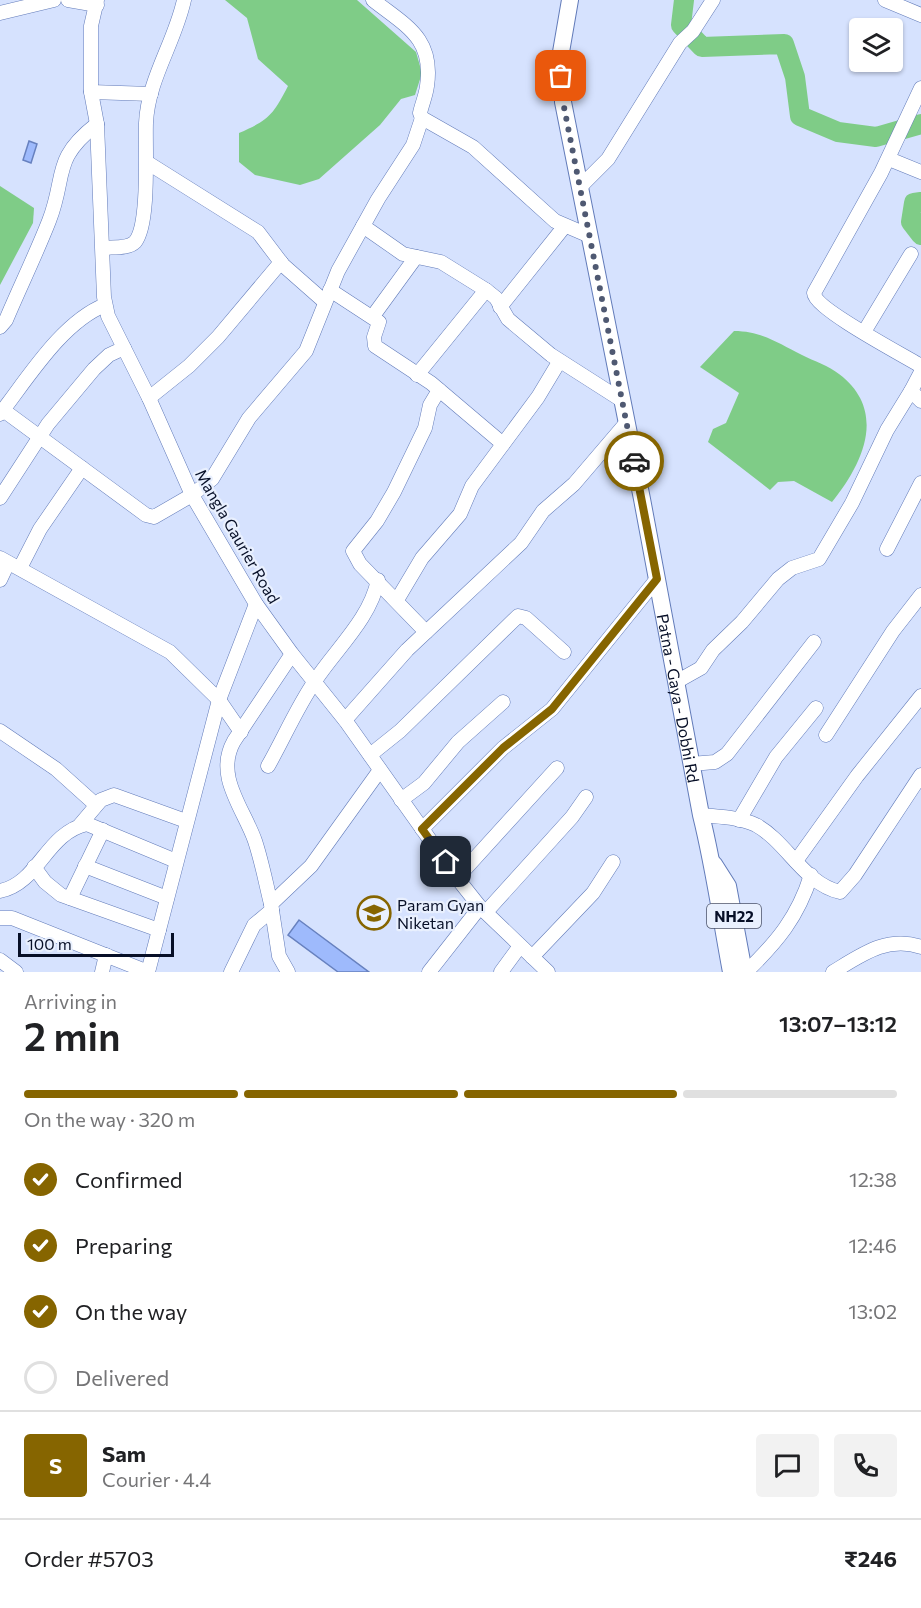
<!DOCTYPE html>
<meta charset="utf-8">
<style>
:root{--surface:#fff;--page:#f2f2f2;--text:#202124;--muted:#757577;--line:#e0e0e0;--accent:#866500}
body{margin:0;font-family:Commissioner,sans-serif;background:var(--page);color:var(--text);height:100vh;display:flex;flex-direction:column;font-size:22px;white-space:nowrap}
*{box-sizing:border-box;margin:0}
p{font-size:20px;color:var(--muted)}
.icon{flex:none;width:33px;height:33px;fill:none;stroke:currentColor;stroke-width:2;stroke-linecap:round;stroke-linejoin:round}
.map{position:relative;height:972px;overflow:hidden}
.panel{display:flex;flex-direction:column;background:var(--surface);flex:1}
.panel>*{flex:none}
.tools{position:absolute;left:849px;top:18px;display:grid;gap:12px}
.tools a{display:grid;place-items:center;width:54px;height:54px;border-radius:6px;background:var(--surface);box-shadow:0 2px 4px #0004;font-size:30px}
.scale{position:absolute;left:18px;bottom:15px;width:156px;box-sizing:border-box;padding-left:6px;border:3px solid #070f27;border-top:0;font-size:16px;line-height:21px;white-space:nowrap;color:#070f27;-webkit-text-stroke:4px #e9f0fe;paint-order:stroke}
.pin{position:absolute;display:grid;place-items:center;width:51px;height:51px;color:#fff;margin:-26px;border-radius:12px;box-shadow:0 3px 9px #0006}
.courier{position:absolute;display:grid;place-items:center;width:60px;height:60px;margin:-30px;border:4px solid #866500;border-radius:50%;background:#fff;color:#222;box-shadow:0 2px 8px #0007}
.headline em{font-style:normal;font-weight:600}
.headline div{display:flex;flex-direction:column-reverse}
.headline{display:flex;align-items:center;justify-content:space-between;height:102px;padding:0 24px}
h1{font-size:39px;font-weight:600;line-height:45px}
.bar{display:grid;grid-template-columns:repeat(4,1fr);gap:9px 6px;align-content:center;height:72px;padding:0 24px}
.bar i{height:8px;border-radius:4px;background:var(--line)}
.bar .on{background:var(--accent)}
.bar p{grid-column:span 4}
.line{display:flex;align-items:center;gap:15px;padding:0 24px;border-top:2px solid var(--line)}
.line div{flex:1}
.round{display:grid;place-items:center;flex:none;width:63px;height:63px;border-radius:6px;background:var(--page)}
ol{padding:0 24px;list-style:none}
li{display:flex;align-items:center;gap:18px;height:66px}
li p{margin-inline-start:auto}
li .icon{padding:6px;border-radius:50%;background:var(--accent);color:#fff;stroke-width:4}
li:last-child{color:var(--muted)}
li i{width:33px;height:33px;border:3px solid var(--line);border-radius:50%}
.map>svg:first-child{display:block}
.water{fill:#7fcc87}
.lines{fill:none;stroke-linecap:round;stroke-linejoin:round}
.river{stroke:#7fcc87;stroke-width:20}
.building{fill:#9ebafc;stroke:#6781bf;stroke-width:1.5}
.minor-casing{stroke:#627bb9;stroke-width:15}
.major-casing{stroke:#627bb9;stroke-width:18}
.minor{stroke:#fff;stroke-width:14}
.major{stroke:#fff;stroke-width:16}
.done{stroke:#4f5972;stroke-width:6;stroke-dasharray:0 10.8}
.route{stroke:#866500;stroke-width:8}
.labels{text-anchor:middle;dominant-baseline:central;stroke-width:4.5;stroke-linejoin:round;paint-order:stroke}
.shield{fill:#e9f0fe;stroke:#4b5268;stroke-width:1.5}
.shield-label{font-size:15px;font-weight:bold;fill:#070f27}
.street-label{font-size:16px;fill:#070f27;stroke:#e9f0fe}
.poi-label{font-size:16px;fill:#070f27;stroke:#e9f0fe;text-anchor:start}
</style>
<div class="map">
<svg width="921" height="972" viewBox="0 0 921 972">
<rect width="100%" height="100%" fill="#d6e2fe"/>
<g class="water">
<path d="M225,0H357L416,52L422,73L415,95L401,99L380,125L319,179L300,185L255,175L239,162V133C269,120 273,115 288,86L258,59L247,18Z"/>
<polygon points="0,186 34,208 33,223 0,285"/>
<path d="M734,331C761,331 778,343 802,355C814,361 829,366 839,374C888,411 863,464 832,502L794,481L778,482L770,490L708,442L713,429L726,423L739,393L700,367Z"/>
</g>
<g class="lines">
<g class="river">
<polyline points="684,0 681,25 702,47 784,44 795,77 800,116 838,132 876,137 921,124"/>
<polyline points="921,202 914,203 911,222 921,235"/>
</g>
</g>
<g class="building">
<polygon points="29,141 37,144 31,163 23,160"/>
<polygon points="299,920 369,972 338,972 288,935"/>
</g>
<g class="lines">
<g class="minor-casing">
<g id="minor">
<polyline points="68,0 97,5"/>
<polyline points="97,0 91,26 91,92 97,124 104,297 108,316 149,398 192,495 256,604 292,654 345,720 457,878 480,907 548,972"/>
<path d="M373,0C406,26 434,38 427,86C426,95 422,104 420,113L422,118L473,147L555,221L590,236"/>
<polyline points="885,0 921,15"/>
<polyline points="0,13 54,0"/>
<path d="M921,88L881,173L814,293C815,309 903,355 921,366"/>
<polyline points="91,92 151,94"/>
<polyline points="889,159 921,172"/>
<polyline points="148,163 258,232 283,265 325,302"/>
<polyline points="581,186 608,159 680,43 693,31 713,0"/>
<polyline points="363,226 403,254 441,262 486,290 496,298 508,319 551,355 623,401"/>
<path d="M104,248C113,247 128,249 135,242C150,225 145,146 146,123C148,79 175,42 184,0"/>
<polyline points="330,290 379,322 374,337 375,346 431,383 503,444"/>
<polyline points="500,307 564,227"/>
<polyline points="373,316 416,257"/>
<path d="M0,327L6,320C20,287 36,254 49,221C67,175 51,160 97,124"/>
<polyline points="864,332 911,254"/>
<polyline points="921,372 911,391 921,401"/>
<polyline points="417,375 486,290"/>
<polyline points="149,398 189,366 218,337 281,262"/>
<polyline points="3,410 146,515 154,517 192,495 212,479 249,418 306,351 338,271 378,199 413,145 422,118"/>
<path d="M0,414C28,378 62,322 105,305"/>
<polyline points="0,498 48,424 94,369 109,355 124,348"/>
<polyline points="887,549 921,483"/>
<polyline points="0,558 170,652 219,700 241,732"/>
<polyline points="20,568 40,529 82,468"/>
<polyline points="0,580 8,563"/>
<polyline points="397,600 422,558 460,514 472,486 538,397 559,362"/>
<polyline points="426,632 360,564 353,551 377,521 394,492 425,428 430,405 439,390"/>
<path d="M292,654L234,741C214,776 244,809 255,841C262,862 266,884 271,904L311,866L380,770"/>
<polyline points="676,682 701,668 713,650 742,622 778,579 792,568 819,559 852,503 887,430 911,391"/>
<polyline points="345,720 407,650 521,543 543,511 574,484 627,422"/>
<polyline points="0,731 56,769 96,805"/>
<polyline points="826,735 893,631 921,595"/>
<polyline points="370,755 400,731 518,616 526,618 564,652"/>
<polyline points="691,764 715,762 727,754 814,642"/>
<path d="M268,766C284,738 297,707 315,681C336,649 370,619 378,580"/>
<polyline points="401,800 424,783 458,742 503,702"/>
<path d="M701,815C719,817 739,817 756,825C787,842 804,884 840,892L855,875L921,775"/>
<polyline points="739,820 776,757 816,708"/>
<polyline points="79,826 101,800 114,795 186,821"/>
<polyline points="422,829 503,748 552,709 657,579"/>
<polyline points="796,861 857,776 921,696"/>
<polyline points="85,866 167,898"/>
<polyline points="34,867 45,882 61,895 159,930"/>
<polyline points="457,878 557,768"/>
<path d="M0,891C39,883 46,833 87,824L176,861"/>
<polyline points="70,898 103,830"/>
<polyline points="271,904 279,956 288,972"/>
<polyline points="486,912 572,817 586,797"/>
<polyline points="0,918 12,918 148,972"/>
<polyline points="532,957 593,893 613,862"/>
<polyline points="0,960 16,972"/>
<polyline points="102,972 106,955"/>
<polyline points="148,972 219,700 256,604"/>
<polyline points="231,972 254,925 272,910"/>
<polyline points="429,972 480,907"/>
<polyline points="501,972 520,946"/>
<path d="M746,972C777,942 798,917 811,875"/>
<path d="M833,972C861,955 888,935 921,947"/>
</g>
</g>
<g class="major-casing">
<g id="major">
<path id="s1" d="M570,0L561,52L563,102L642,499L701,815C714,867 721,919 731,972"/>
<polyline points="714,864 728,886 744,972"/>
</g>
</g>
<use href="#minor" class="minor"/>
<use href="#major" class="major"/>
</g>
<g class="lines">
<polyline class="done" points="561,76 563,102 634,461"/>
<polyline class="route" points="446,862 422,829 503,748 552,709 657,579 634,461"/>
</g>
<defs>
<g id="school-ring" transform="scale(1.725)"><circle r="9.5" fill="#e9f0fe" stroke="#866500" stroke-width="1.5"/><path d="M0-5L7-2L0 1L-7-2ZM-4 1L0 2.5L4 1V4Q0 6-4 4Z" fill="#866500"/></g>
</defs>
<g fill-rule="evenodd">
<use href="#school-ring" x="374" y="913"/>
</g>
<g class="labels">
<rect class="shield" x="707" y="904" width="54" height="24" rx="4.5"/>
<g class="shield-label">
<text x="734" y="916">NH22</text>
</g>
<g class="street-label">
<text transform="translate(238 536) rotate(60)">Mangla Gaurier Road</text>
<text stroke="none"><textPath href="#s1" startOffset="710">Patna - Gaya - Dobhi Rd</textPath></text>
</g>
<g class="poi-label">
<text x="397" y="904">Param Gyan<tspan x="397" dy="18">Niketan</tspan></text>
</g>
</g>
</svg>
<div class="tools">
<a><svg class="icon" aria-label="layers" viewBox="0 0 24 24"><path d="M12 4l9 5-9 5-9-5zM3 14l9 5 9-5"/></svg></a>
</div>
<div class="scale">100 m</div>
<div class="pin" style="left:561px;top:76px;background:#ea580c"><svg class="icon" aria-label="bag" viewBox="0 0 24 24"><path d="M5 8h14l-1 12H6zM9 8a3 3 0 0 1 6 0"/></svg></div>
<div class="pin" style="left:446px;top:862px;background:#1f2937"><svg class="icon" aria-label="home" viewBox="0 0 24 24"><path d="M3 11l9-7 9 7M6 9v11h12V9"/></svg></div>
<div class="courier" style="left:634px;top:461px"><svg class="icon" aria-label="car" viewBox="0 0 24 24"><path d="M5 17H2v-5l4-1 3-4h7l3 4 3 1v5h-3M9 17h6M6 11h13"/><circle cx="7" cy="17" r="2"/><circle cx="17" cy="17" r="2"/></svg></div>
</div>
<section class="panel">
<div class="headline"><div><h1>2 min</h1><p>Arriving in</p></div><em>13:07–13:12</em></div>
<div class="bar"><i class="on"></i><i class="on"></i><i class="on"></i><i></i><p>On the way · 320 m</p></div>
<ol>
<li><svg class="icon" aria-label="check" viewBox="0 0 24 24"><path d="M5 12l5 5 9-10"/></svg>Confirmed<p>12:38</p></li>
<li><svg class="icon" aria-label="check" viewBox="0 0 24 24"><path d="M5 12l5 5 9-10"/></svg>Preparing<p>12:46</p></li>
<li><svg class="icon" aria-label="check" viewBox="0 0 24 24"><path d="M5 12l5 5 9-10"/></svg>On the way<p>13:02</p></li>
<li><i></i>Delivered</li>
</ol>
<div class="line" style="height:108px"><b class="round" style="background:var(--accent);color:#fff">S</b><div><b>Sam</b><p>Courier · 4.4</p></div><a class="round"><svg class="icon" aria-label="chat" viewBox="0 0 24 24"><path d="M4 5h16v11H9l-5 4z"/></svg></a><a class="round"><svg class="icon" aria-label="phone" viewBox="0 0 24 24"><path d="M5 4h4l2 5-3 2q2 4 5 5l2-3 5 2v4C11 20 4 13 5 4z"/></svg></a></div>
<div class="line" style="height:78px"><div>Order #5703</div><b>₹246</b></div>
</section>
